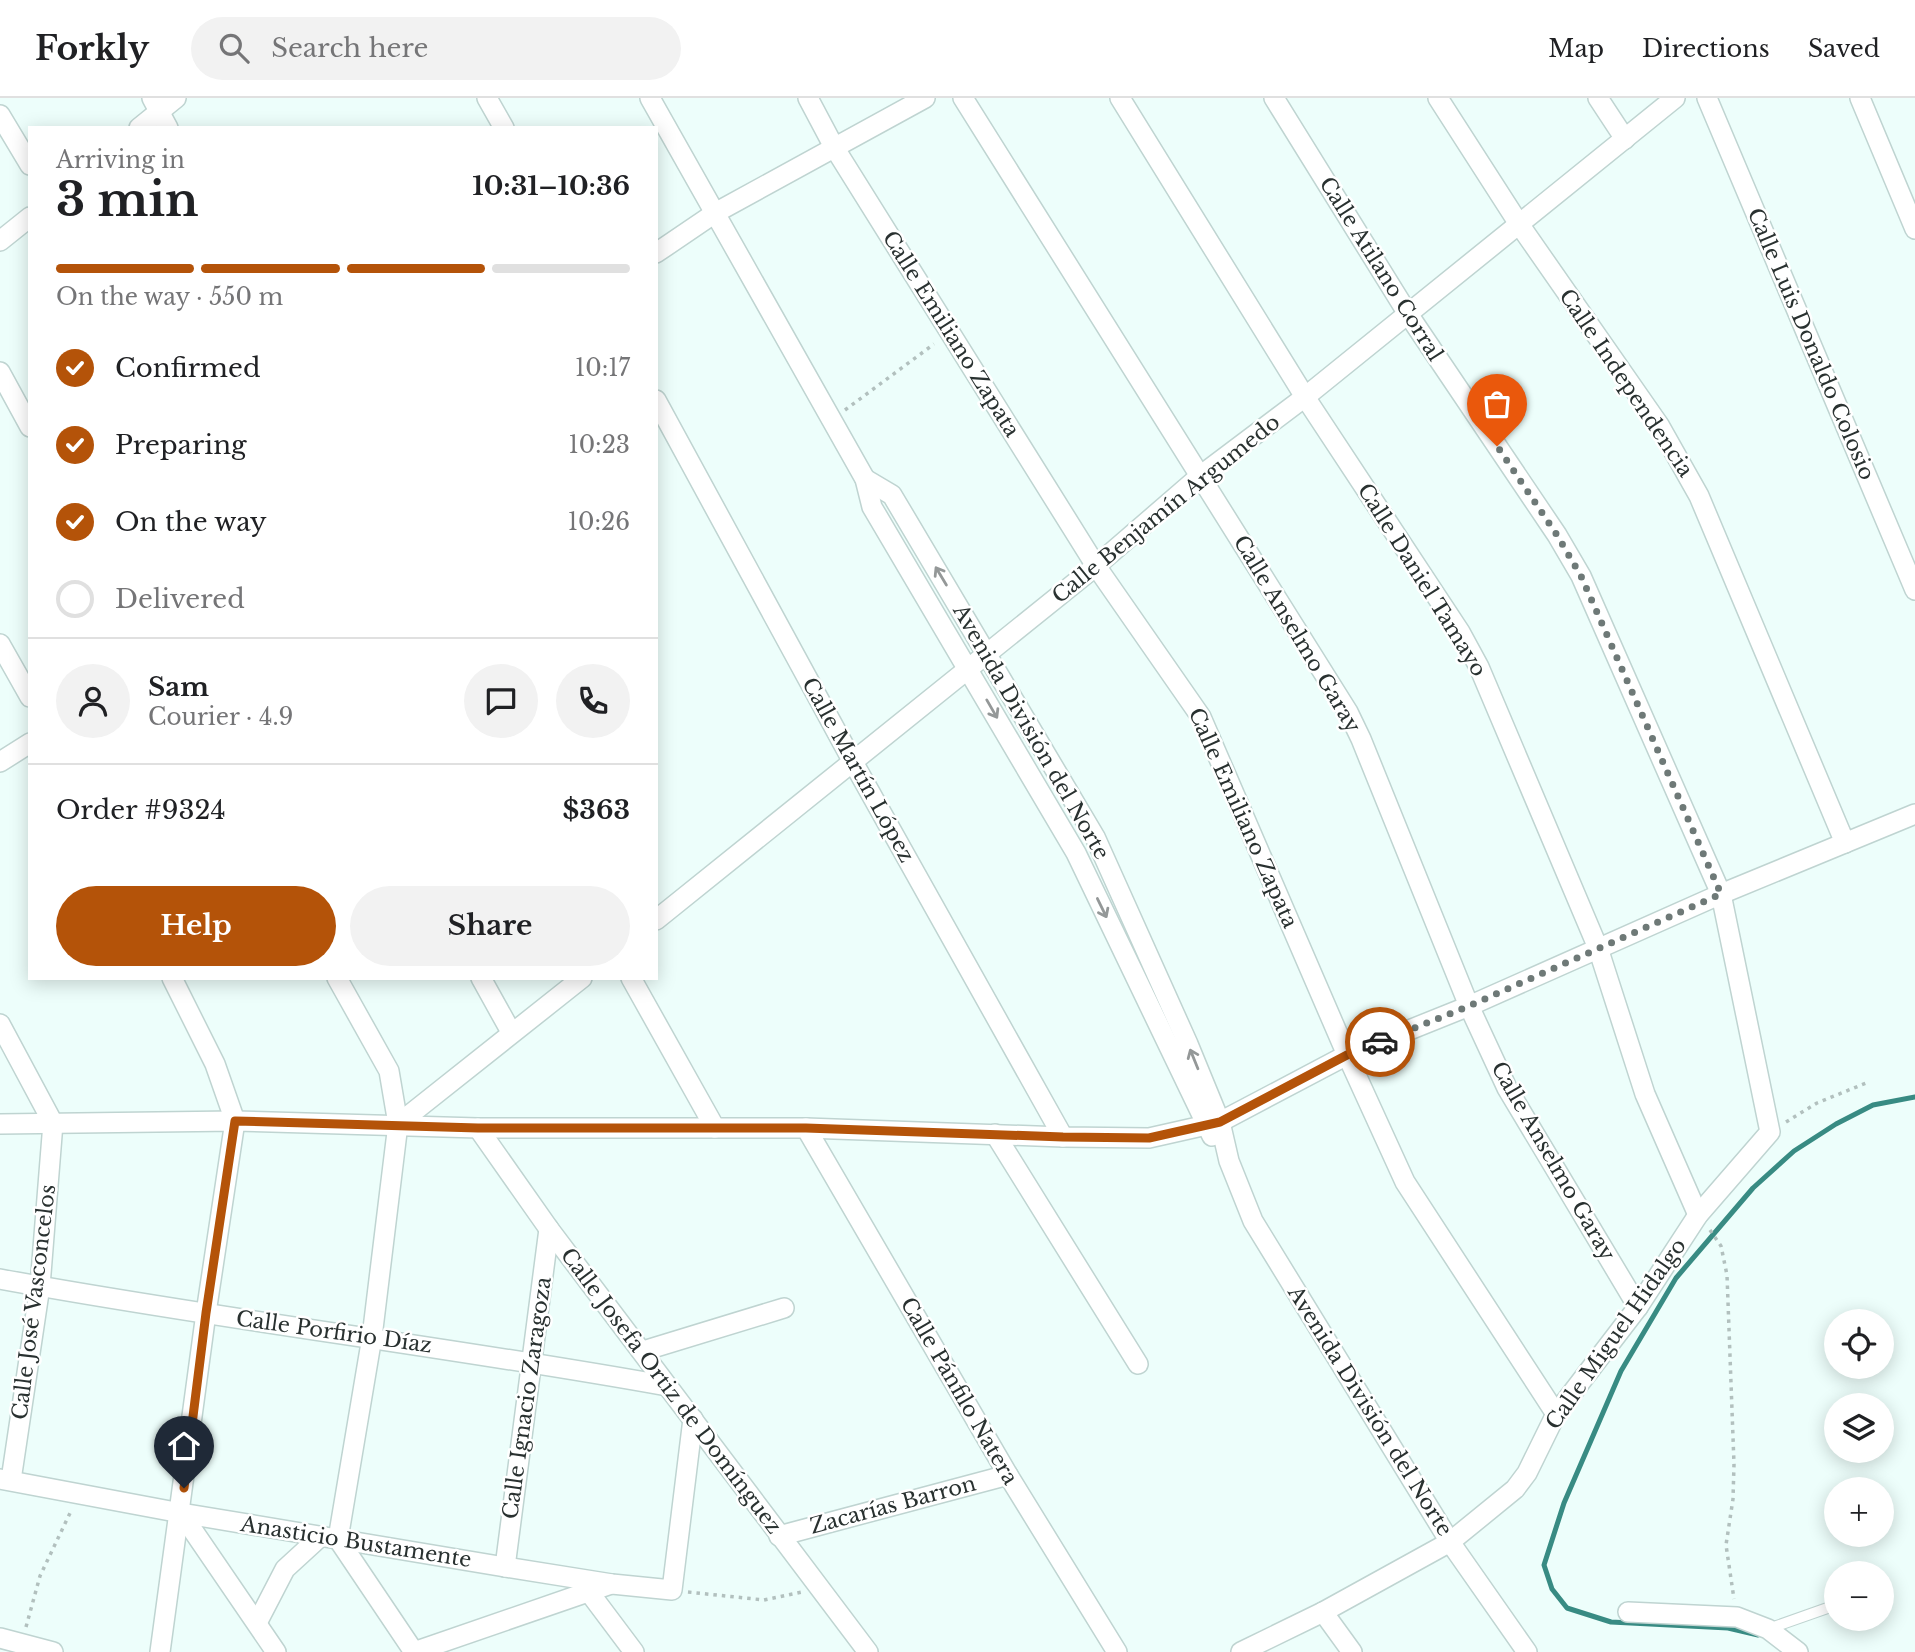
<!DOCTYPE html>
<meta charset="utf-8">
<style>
:root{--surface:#fff;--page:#f2f2f2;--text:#202124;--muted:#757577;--line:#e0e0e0;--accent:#b45309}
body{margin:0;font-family:"Libre Baskerville",serif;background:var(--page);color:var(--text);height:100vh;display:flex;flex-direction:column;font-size:26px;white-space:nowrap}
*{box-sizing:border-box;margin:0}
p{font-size:23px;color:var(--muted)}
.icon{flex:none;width:38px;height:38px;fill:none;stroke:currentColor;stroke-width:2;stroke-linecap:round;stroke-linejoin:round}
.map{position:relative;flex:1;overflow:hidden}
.panel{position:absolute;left:28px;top:28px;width:630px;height:854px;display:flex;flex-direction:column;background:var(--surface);border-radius:0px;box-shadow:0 4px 18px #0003}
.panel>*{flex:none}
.controls{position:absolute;left:1824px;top:1211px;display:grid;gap:14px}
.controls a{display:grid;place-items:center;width:70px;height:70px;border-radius:50%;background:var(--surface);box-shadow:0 4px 18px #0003;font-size:35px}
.pin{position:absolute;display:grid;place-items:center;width:60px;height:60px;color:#fff;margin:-72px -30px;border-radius:50% 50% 50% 0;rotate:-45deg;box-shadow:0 0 7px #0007}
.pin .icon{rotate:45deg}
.courier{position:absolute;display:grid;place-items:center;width:70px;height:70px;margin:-35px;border:5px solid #b45309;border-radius:50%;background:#fff;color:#222;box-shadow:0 2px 9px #0007}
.headline em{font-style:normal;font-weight:700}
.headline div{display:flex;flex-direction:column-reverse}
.headline{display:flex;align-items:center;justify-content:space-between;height:119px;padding:0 28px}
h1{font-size:46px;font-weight:700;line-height:52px}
.bar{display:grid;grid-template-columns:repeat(4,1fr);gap:10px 7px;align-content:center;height:84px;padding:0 28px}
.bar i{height:9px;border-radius:5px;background:var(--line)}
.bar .active{background:var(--accent)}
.bar p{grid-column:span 4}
.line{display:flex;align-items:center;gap:18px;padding:0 28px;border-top:2px solid var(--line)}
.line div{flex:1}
.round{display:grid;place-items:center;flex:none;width:74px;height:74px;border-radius:37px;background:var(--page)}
ol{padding:0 28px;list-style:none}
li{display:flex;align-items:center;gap:21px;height:77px}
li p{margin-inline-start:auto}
li .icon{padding:7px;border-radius:50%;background:var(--accent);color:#fff;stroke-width:4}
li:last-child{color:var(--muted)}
li i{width:38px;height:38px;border:4px solid var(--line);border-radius:50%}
.primary-button{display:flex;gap:14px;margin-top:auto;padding:14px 28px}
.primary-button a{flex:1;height:80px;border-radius:42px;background:var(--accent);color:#fff;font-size:28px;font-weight:700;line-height:80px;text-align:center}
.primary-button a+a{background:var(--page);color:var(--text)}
header{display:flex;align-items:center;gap:42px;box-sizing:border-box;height:98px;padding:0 35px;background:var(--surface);border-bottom:2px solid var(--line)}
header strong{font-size:33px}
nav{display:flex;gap:38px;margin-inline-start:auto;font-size:24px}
.search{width:490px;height:63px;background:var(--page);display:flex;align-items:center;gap:18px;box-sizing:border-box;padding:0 24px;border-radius:38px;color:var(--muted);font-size:26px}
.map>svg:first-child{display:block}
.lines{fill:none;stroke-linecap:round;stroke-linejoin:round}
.stream{stroke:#388b83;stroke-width:5}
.service-casing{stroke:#bfd4d1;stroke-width:12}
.minor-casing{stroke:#bfd4d1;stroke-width:22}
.path{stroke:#b2c0be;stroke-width:3.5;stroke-dasharray:3.5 5;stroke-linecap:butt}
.service{stroke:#fff;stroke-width:10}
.minor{stroke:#fff;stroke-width:19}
.oneway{stroke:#949898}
.done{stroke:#6e7977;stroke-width:7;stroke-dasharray:0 12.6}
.route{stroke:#b45309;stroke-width:9}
.labels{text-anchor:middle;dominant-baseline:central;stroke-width:5;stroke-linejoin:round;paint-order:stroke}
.street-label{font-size:21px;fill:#293130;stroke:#fff}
</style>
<header>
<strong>Forkly</strong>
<div class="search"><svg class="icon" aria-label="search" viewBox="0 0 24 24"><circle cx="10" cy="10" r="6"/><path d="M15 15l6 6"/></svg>Search here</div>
<nav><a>Map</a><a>Directions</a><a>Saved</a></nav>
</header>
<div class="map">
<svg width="1915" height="1554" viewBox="0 0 1915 1554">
<rect width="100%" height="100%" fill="#edfefb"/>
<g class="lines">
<polyline class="stream" points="1758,1537 1728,1530 1611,1524 1567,1510 1552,1491 1544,1467 1564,1405 1621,1273 1676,1180 1753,1090 1794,1053 1836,1026 1873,1007 1915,999"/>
<g class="service-casing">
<polyline id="service" points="1768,1531 1836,1507"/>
</g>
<g class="minor-casing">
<g id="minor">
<polyline points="152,0 168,30"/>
<polyline points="487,0 504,30"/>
<polyline points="650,0 865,381 872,409 1076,755 1212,1038"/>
<polyline points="808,0 834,49 1096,468 1201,619 1347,957 1405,1084 1556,1316"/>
<polyline points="963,0 1348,614 1361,641 1469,908 1507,990 1638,1209"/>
<polyline points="1120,0 1305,299 1460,534 1479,569 1598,850 1645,996 1698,1117"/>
<polyline points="1438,0 1519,126 1659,327 1699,398 1845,745"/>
<polyline points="1598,0 1625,41"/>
<polyline points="1707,0 1915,492"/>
<polyline points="1860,0 1915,131"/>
<polyline points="0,17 30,67"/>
<polyline points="139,30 176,0"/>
<polyline points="0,143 30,119"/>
<polyline points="656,155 715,115 925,0"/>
<polyline points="0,274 30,329"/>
<polyline points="656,302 853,664 1063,1039"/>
<polyline points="865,381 892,397 1095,739 1188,946 1220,1024 1229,1063 1253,1123 1450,1444 1527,1554"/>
<polyline points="0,546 30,599"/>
<polyline points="0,664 30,645"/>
<polyline points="656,822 1096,468 1200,378 1305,299 1675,0"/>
<polyline points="337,880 389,973 398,1026 372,1239 338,1441 414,1554"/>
<polyline points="481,880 511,934"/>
<polyline points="631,880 715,1030"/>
<polyline points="0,926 53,1025 40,1188 11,1382"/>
<polyline points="0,1026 235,1023 478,1030 806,1030 1063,1039 1149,1040 1220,1024 1347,957 1469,908 1721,796 1915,716"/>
<polyline points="398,1026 582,880"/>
<polyline points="478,1030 549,1131 868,1554"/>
<polyline points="806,1030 1008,1377 1117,1554"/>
<polyline points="995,1036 1138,1266"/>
<path d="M0,1181C222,1222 446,1248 667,1288"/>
<polyline points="643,1253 784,1210"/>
<polyline points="0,1381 181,1415 505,1469 612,1486 672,1492 693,1321"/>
<polyline points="181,1415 276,1554"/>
<polyline points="779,1438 1008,1377"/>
<polyline points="505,1469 549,1131"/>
<polyline points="589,1494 634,1554"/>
<polyline points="1323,1514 1352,1554"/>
<polyline points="1628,1514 1737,1519 1768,1531 1798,1554"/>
<polyline points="257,1525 285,1471 321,1438"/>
<polyline points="0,1540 53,1554"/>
<polyline points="160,1554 206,1215 235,1023 215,966 172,880"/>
<polyline points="414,1554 611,1486"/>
<polyline points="1241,1554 1323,1514 1450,1444 1515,1391 1527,1375 1556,1316 1638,1209 1698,1117 1770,1034 1721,796 1581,478 1557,437 1408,216 1274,0"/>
</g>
</g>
<g class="path">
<polyline points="845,312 934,246"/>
<polyline points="1786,1024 1817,1005 1866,985"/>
<polyline points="1710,1132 1721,1148 1727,1177 1734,1366 1733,1401 1726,1447 1734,1501"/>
<polyline points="688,1494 764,1502 802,1494"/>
<polyline points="26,1529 40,1478 71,1413"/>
</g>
<use href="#service" class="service"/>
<use href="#minor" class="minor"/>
</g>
<defs><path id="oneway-shaft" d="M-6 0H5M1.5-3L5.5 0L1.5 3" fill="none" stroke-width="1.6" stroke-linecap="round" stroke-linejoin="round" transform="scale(1.75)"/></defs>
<g class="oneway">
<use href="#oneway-shaft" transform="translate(941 478) rotate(-121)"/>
<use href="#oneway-shaft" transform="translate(992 611) rotate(60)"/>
<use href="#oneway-shaft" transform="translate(1102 810) rotate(64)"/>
<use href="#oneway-shaft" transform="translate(1194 961) rotate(-112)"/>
</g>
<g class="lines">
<polyline class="done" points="1380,944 1469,908 1721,796 1581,478 1557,437 1497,348"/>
<polyline class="route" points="184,1390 206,1215 235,1023 478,1030 806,1030 1063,1039 1149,1040 1220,1024 1347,957 1380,944"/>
</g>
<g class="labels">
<g class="street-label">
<text transform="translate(1381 171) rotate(58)">Calle Atilano Corral</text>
<text transform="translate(951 236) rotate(58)">Calle Emiliano Zapata</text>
<text transform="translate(1811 246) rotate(67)">Calle Luis Donaldo Colosio</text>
<text transform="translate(1626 285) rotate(56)">Calle Independencia</text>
<text transform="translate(1166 411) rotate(-39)">Calle Benjamín Argumedo</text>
<text transform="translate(1422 482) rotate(58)">Calle Daniel Tamayo</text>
<text transform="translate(1297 536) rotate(59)">Calle Anselmo Garay</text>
<text transform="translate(1031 634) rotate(60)">Avenida División del Norte</text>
<text transform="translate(858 672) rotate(61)">Calle Martín López</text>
<text transform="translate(1243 720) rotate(66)">Calle Emiliano Zapata</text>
<text transform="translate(1553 1063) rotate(60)">Calle Anselmo Garay</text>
<text transform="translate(34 1204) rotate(-83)">Calle José Vasconcelos</text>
<text transform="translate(334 1234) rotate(8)">Calle Porfirio Díaz</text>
<text transform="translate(1616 1236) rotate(-55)">Calle Miguel Hidalgo</text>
<text transform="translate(671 1293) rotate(53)">Calle Josefa Ortiz de Domínguez</text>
<text transform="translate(959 1293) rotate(60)">Calle Pánfilo Natera</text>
<text transform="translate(527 1300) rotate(-82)">Calle Ignacio Zaragoza</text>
<text transform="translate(1370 1313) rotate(58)">Avenida División del Norte</text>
<text transform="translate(893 1407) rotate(-15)">Zacarías Barron</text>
<text transform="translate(356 1444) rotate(9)">Anasticio Bustamente</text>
</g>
</g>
</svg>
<div class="controls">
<a><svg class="icon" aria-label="locate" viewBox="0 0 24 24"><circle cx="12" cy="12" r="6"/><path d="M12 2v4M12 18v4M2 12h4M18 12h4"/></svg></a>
<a><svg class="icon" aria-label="layers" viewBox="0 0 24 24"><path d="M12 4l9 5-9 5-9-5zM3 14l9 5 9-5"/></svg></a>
<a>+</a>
<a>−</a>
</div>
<div class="pin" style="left:1497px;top:348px;background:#ea580c"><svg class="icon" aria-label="bag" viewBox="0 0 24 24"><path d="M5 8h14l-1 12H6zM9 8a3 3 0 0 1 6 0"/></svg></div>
<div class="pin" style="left:184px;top:1390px;background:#1f2937"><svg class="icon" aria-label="home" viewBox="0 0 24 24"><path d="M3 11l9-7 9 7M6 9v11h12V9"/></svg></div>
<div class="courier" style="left:1380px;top:944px"><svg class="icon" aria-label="car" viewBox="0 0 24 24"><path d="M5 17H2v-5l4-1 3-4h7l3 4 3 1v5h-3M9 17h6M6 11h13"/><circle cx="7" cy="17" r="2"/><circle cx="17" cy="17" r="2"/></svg></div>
<section class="panel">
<div class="headline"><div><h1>3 min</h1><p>Arriving in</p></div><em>10:31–10:36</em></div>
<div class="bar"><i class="active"></i><i class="active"></i><i class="active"></i><i></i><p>On the way · 550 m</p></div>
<ol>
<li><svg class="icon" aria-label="check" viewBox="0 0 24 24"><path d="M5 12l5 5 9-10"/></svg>Confirmed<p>10:17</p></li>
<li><svg class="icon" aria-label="check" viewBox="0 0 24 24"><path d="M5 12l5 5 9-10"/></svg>Preparing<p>10:23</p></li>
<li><svg class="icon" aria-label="check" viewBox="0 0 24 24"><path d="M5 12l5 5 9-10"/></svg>On the way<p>10:26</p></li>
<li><i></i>Delivered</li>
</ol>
<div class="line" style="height:126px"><a class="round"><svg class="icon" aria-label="person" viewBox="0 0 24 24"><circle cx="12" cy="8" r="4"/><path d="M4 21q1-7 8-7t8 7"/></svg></a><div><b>Sam</b><p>Courier · 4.9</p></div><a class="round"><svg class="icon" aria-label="chat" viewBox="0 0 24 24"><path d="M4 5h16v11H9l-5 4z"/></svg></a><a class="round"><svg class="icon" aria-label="phone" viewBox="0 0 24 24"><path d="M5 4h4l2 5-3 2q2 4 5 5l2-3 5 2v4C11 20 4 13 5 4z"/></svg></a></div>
<div class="line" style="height:91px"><div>Order #9324</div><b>$363</b></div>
<div class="primary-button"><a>Help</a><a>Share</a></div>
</section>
</div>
